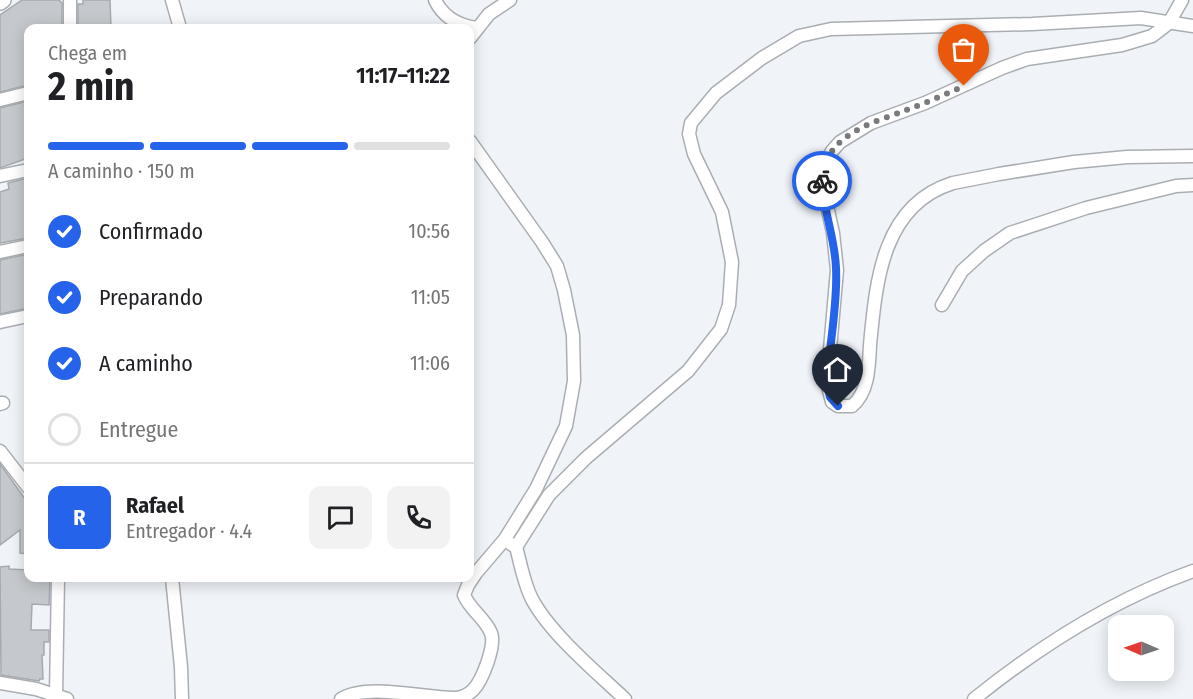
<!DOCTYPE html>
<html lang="pt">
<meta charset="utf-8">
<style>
:root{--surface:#fff;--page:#f2f2f2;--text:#202124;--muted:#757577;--line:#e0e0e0;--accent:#2563eb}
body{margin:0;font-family:"Fira Sans Condensed",sans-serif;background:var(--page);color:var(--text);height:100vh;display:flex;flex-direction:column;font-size:22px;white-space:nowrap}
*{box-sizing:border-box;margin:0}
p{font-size:20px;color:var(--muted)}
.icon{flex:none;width:33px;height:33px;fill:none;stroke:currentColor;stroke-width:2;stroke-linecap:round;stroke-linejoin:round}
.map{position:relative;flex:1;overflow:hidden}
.panel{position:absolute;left:24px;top:24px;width:450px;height:558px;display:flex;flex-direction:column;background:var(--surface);border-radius:12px;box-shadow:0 3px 15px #0003}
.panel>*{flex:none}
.needle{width:39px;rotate:272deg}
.fabs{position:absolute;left:1108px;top:615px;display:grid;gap:12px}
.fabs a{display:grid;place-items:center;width:66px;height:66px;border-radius:12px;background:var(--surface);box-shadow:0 3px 15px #0003;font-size:30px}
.pin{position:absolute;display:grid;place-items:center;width:51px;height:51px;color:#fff;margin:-62px -26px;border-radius:50% 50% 50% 0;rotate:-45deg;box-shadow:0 0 6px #0007}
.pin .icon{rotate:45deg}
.courier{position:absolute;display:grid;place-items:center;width:60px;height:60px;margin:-30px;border:4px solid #2563eb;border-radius:50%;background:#fff;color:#222;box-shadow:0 2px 8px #0007}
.overview em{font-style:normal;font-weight:700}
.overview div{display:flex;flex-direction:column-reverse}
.overview{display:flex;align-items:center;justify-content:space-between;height:102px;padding:0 24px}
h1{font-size:39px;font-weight:700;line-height:45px}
.bar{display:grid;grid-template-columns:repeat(4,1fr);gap:9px 6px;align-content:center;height:72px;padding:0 24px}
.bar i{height:8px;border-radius:4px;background:var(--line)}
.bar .current{background:var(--accent)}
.bar p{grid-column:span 4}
.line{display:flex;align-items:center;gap:15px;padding:0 24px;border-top:2px solid var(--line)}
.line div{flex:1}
.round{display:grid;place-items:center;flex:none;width:63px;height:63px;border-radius:12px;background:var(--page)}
ol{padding:0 24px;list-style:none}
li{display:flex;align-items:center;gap:18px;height:66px}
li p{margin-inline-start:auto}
li .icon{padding:6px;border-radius:50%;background:var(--accent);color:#fff;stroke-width:4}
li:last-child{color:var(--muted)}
li i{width:33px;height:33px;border:3px solid var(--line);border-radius:50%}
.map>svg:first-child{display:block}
.building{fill:#c5c9cd;stroke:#a6aaae;stroke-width:1.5}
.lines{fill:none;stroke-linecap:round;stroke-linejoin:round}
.minor-casing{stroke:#aaaeb2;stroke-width:15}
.major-casing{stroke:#aaaeb2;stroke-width:18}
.minor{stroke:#fff;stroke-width:12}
.major{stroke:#fff;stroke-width:15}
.done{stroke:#787a7e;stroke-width:6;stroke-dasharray:0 10.8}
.route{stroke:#2563eb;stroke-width:8}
</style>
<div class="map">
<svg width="1193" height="699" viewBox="0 0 1193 699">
<rect width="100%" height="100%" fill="#f0f4f9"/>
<g class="building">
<polygon points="22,0 59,0 62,3 62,28 28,28 28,85 0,92 0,15"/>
<polygon points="83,0 110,0 111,28 78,28 78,4 83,4"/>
<polygon points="28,101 28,158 0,168 0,108"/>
<polygon points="28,178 28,238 0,243 0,192 9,189 8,183"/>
<polygon points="28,254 28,308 0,314 0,260"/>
<polygon points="0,464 28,503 28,554 20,553 20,530 0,545"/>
<polygon points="9,566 9,569 28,570 28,578 50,578 49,605 32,604 31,630 49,630 49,642 44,642 44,655 42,655 43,679 40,679 39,681 1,675 0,567"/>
</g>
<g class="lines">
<g class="minor-casing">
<g id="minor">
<polyline points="70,0 70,28"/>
<polyline points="172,0 180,28"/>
<path d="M435,0C443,17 457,25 476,28"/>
<path d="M1182,0L1169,23L1152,36L1122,45L1027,59L1002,68L925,103L871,123L840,142L832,151L824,166L822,183L833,233L837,270L827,383L832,402L838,406H852C869,392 869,365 870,345C876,282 882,205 953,183L999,174L1074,162L1127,157L1193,156"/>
<polyline points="470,38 489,14 510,0"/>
<polyline points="0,100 28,93"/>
<polyline points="0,176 28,170"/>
<polyline points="0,252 28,246"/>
<polyline points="942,305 962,271 984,251 1010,233 1086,208 1176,186 1193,185"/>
<polyline points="0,322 28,316"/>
<polyline points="0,403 3,403 0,404"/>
<polyline points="0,451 28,487"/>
<path d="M511,544L516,547C521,565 524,585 533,601C552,635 596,672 625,699"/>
<polyline points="516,547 549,495 586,458 688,371 721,329 729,305 732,262 722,212 694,154 689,134 691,123 716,93 762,58 799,36 831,29 1032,24 1141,18 1193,26"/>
<polyline points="172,578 181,667 182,699"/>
<polyline points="0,683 36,689 67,699"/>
<polyline points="56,695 58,578"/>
<path d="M341,699C368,682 426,699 457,698C463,697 468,695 473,690C482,681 496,646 491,633C485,618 470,610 464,595L468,585L476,573L505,539L536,489L566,426L574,381L573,335L564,290L557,266L542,242L470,141"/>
<path d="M974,699C1041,645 1112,600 1193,571"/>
</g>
</g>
<g class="major-casing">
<polyline id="major" points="0,2 3,0"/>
</g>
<use href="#minor" class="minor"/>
<use href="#major" class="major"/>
</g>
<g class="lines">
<path class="done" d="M822,181C824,134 873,123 909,109C928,102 946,94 964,86"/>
<path class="route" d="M822,181C823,210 835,238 836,268C838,306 829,345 827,383L830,397L838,406"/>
</g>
</svg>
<div class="fabs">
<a><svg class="needle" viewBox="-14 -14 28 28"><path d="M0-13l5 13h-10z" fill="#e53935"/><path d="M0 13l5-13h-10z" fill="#757577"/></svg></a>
</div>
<div class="pin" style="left:964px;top:86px;background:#ea580c"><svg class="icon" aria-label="bag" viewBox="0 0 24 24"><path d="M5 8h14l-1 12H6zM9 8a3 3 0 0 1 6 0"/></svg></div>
<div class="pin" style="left:838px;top:406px;background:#1f2937"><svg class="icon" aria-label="home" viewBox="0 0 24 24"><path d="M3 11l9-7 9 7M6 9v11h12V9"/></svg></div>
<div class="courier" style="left:822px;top:181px"><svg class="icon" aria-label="bike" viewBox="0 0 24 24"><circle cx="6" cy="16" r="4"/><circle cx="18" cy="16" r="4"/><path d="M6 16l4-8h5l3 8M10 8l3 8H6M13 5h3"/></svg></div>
<section class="panel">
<div class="overview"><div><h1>2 min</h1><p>Chega em</p></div><em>11:17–11:22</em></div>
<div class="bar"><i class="current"></i><i class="current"></i><i class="current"></i><i></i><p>A caminho · 150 m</p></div>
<ol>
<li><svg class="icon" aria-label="check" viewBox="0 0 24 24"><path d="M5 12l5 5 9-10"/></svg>Confirmado<p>10:56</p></li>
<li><svg class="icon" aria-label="check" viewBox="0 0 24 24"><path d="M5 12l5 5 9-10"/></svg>Preparando<p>11:05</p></li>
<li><svg class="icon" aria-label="check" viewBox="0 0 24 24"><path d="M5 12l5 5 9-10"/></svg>A caminho<p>11:06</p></li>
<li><i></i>Entregue</li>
</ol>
<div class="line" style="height:108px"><b class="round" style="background:var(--accent);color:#fff">R</b><div><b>Rafael</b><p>Entregador · 4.4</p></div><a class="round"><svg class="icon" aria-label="chat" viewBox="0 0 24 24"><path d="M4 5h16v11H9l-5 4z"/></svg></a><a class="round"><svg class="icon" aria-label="phone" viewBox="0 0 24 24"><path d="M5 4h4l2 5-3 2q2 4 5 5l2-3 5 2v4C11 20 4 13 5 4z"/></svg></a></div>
</section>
</div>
